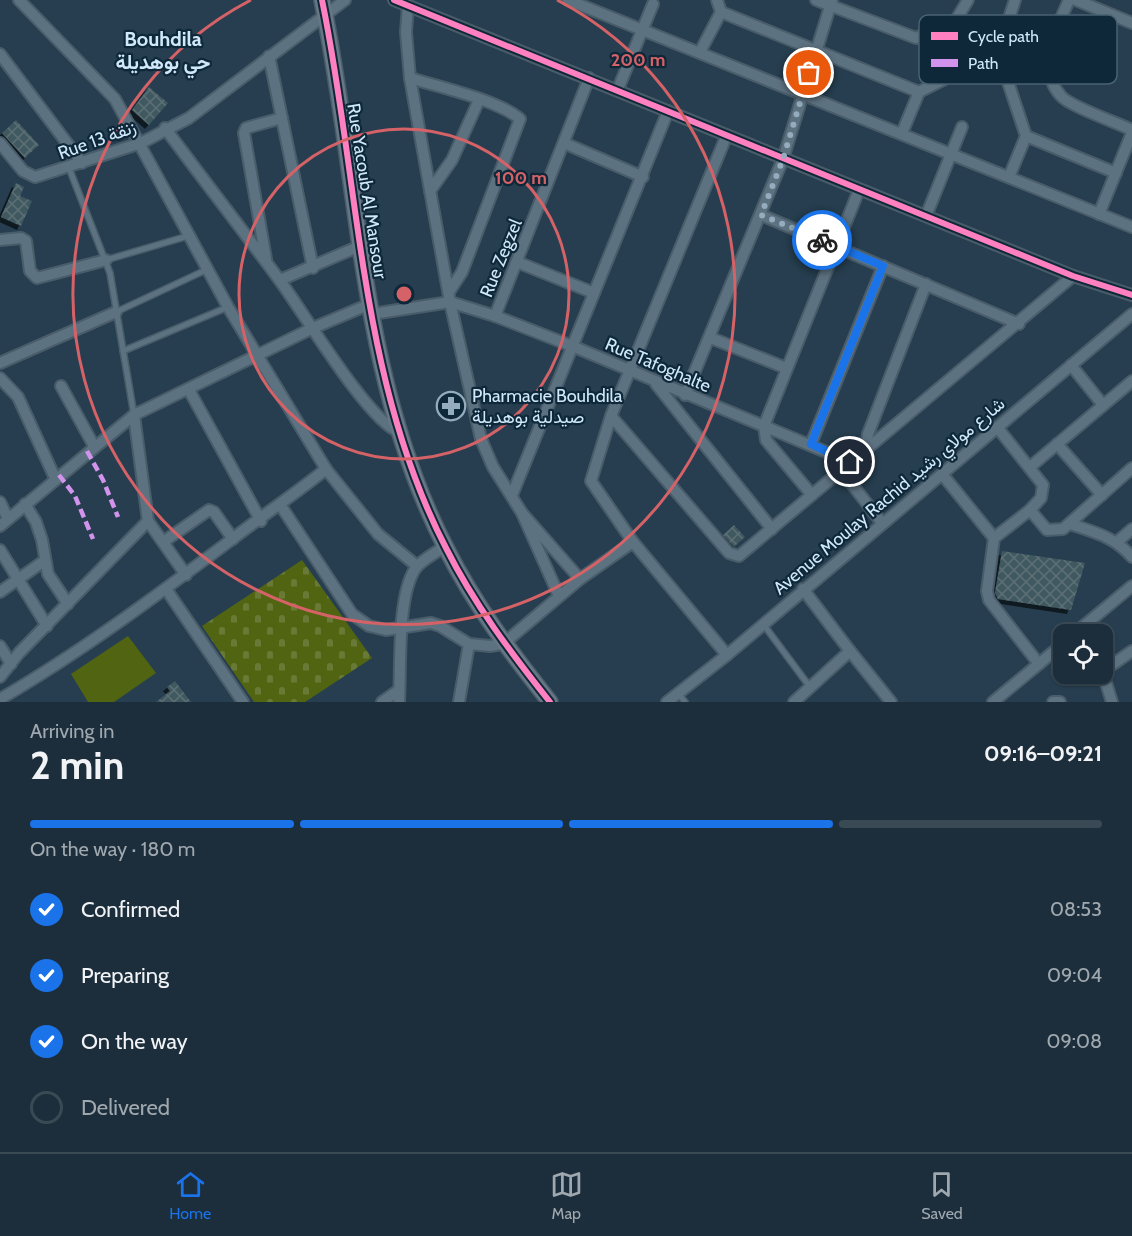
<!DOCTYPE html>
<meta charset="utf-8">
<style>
:root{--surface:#1c2e3b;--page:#253642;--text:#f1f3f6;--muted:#a0a8af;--line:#3a4a55;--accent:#1a73e8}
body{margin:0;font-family:Cabin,Vazirmatn,sans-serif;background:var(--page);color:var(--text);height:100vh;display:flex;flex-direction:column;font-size:22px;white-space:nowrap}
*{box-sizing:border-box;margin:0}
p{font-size:20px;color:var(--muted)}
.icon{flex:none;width:33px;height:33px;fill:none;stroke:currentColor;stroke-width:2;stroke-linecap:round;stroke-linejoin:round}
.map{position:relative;height:702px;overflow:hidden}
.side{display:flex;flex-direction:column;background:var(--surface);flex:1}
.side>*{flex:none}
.controls{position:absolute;left:1053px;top:624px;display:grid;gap:12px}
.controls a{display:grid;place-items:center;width:60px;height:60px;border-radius:12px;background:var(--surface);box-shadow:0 2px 4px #0004,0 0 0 2px var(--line);font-size:30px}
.pin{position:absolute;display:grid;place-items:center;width:51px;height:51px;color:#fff;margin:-26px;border:3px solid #fff;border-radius:50%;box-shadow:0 2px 6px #0007}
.courier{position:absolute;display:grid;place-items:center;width:60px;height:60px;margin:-30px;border:4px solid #1a73e8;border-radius:50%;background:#fff;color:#222;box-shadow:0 2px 8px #0007}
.overview em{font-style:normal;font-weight:700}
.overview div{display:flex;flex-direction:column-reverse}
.overview{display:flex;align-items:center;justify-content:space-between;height:102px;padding:0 30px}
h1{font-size:39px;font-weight:700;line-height:45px}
.bar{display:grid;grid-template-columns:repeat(4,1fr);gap:9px 6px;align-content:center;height:72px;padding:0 30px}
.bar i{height:8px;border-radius:4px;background:var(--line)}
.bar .selected{background:var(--accent)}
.bar p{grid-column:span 4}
ol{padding:0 30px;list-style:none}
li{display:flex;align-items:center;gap:18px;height:66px}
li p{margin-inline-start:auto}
li .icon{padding:6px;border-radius:50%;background:var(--accent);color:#fff;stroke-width:4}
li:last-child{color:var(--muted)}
li i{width:33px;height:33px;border:3px solid var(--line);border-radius:50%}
.tabs{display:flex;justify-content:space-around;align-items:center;height:84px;border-top:2px solid var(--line);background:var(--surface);font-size:16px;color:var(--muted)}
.tabs a{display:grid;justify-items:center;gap:3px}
.tabs .selected{color:var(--accent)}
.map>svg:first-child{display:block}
.green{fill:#506411}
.cemetery{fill:url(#cemetery-stones)}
.building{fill:url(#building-cross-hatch);filter:url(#shadow)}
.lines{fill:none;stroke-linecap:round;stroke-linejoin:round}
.lane-casing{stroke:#495c6a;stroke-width:8}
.street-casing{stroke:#495c6a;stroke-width:14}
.secondary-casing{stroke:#495c6a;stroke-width:18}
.lane{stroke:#5d7281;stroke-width:5}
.street{stroke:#5d7281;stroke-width:10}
.secondary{stroke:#677785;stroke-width:15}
.quiet{stroke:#d193ec;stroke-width:4.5;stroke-dasharray:9 4.5;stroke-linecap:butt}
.cycleway-casing{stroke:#0f2839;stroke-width:10}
.cycleway{stroke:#ff80c0;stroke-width:6}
.done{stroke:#94acbe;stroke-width:6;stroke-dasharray:0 10.8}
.route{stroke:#1a73e8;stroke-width:8}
.ring{fill:none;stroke:#d46267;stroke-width:3}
.labels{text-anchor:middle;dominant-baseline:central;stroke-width:4.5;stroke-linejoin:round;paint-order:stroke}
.street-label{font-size:18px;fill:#d0e8fa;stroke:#0f2839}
.poi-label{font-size:18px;fill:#d0e8fa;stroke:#0f2839;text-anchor:start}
.neighbourhood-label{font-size:20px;font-weight:bold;fill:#d0e8fa;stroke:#0f2839}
.key{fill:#0f2839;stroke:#496273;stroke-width:1.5}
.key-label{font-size:16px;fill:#d0e8fa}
.centre{fill:#d46267;stroke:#0f2839;stroke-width:3}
.ring-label{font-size:18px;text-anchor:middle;font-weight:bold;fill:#d46267;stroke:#0f2839;stroke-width:4.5;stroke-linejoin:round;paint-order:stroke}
</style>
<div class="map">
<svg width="1132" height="702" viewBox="0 0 1132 702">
<defs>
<pattern id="cemetery-stones" width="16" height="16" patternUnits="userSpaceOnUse" patternTransform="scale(1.5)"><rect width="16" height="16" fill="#506411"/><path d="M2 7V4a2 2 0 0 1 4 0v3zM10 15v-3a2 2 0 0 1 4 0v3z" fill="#687a35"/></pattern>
<pattern id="building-cross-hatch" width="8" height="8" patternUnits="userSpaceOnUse" patternTransform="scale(1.5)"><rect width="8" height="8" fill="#41585e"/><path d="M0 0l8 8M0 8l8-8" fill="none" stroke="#5b7076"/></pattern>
<filter id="shadow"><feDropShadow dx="-4" dy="4" stdDeviation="0" flood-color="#0009"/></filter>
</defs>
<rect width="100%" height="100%" fill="#263e4f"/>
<polygon class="green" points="128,636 156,673 114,702 88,702 71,674"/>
<polygon class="cemetery" points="302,560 372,658 305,702 254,702 202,626"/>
<g class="building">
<polygon points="149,87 168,103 149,125 132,110"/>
<polygon points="16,120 39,145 25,158 2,133"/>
<polygon points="16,183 24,187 20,196 32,201 21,226 1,217"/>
<polygon points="734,525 745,537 734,547 723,535"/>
<polygon points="1002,551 1085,563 1071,610 998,599 995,593"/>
<polygon points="175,681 191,702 156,702 170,691 167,687"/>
</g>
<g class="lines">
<g class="lane-casing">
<g id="lane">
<polyline points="69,168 110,273 134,415"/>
<polyline points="106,260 188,236"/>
<polyline points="116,312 208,269"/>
<polyline points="123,351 228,307"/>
<polyline points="763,624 810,687"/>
<polyline points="678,693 685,702"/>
</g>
</g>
<g class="street-casing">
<g id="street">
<polyline points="19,0 115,99 228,307 326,469 378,534 417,566"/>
<polyline points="394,0 1073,276 1132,295"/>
<polyline points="568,0 1132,227"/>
<polyline points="816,0 916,38 956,20 968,0"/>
<path d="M1069,0C1057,27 1036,69 1061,96C1069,106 1118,123 1132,130"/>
<polyline points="1076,0 1132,23"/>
<polyline points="408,5 406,32 410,78 450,302 481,439 493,467 522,513 559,596"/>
<polyline points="721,12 919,92"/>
<polyline points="700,52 721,12 717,0"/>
<polyline points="998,52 1015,0"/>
<polyline points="0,54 82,163"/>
<polyline points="269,56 313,268"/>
<path d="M410,78C439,87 498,100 520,119L462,272L449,292"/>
<polyline points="618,89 653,4"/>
<path d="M165,128C202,178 241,228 278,278C303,311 367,420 399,432"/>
<polyline points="902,133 919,92 998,52 1026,136 1009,177"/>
<polyline points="1026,136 1116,173"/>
<polyline points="726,137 611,416 591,481 633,542 727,655"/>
<polyline points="0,143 23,171 35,177 141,143 189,118 345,0"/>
<polyline points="564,143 643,177"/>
<polyline points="430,191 452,160 479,100"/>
<polyline points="1099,214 1132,133"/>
<polyline points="761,215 1019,324"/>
<polyline points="926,216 962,127"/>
<polyline points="0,240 21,238 26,241 30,271 37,278 106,260"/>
<polyline points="266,259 244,133 246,128 282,118"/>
<polyline points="517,262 594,293"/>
<polyline points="280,280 360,246"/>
<polyline points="372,314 450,302 495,316 572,346 850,462"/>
<polyline points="495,316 589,78"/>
<polyline points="711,338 786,368"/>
<polyline points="0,363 116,312"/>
<polyline points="1071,365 1103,405"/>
<polyline points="0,378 18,397 55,478"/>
<polyline points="656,384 772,529"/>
<polyline points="61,386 94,446"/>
<polyline points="189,390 261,521"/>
<polyline points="685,395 783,159 832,0"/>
<polyline points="134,415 148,521 186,575"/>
<polyline points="611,416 729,553 739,556 1073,276"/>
<polyline points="997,427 1043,485 1041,498 1030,510"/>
<polyline points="811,444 883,266"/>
<polyline points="1057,444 1102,495"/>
<polyline points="866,449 868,434 926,284"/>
<polyline points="1030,467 1132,381"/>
<polyline points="841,470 882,523"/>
<polyline points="942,474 994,538"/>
<polyline points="512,495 668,111"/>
<polyline points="812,495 766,440 764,426 859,190"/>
<polyline points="0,502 8,519"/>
<polyline points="25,504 36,522 42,540 48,574 68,604"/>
<polyline points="281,506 352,614 369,626 386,630 431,623 440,626 469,644 490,646 503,644 580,579 633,542"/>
<polyline points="522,513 580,579"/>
<path d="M1070,524C1094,532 1115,537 1132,557"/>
<polyline points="0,526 134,415 313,328 370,304"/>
<polyline points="163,542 209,510 214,512 233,539"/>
<polyline points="1117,542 1132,529"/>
<polyline points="0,550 47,626"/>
<polyline points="166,589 243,702"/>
<polyline points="0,592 44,561"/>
<polyline points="1074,634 1132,586"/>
<polyline points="0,646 11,664"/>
<polyline points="850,651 891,702"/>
<polyline points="1039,664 989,600 987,591 994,538 1030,510 1047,530 1063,529 1132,468"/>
<polyline points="1102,670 1112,702"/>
<polyline points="1103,671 1132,651"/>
<polyline points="0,677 19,653 148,521"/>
<path d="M0,699C81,652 156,596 231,540C262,516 295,494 326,469"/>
<polyline points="382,702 399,690"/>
<path d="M399,702C401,667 397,597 415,569C421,560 436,553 445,546"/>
<polyline points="459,702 469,644"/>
<polyline points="667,702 727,655 1132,314"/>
<polyline points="794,702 850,651 803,589"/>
<polyline points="993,702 1064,643"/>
<polyline points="1053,702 1060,702"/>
</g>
</g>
<g class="secondary-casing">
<path id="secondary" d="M322,0C360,183 358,378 446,548C474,604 511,653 550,702"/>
</g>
<use href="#lane" class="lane"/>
<use href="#street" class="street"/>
<use href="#secondary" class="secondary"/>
<g class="quiet">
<polyline points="87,451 103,480 118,517"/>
<polyline points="59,475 75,496 93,539"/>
</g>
<g class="cycleway-casing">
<g id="cycleway">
<path d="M322,0C360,183 358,378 446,548C474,604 511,653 550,702"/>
<polyline points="394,0 1073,276 1132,295"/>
</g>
</g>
<use href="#cycleway" class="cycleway"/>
</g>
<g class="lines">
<polyline class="done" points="809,73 783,159 761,215 822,240"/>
<polyline class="route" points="822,240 883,266 811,444 850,462"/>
</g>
<g class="ring">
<circle cx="404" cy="294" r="165"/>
<path d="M557 0A331 331 0 1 1 251 0"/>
</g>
<defs>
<g id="pharmacy-ring" transform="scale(1.5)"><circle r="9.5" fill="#0f2839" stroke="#94acbe" stroke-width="1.5"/><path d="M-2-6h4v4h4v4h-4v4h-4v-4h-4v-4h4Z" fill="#94acbe"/></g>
</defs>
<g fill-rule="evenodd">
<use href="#pharmacy-ring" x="451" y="406"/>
</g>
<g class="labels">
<g class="street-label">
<text transform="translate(97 140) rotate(-20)">Rue 13 زنقة</text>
<text transform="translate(367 191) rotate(81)">Rue Yacoub Al Mansour</text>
<text transform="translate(501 258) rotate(-68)">Rue Zegzel</text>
<text transform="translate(658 365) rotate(23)">Rue Tafoghalte</text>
<text transform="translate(889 496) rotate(-40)">Avenue Moulay Rachid شارع مولاي رشيد</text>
</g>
<g class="poi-label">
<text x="472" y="396">Pharmacie Bouhdila<tspan x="472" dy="21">صيدلية بوهديلة</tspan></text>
</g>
<g class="neighbourhood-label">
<text x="163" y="39">Bouhdila<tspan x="163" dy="23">حي بوهديلة</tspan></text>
</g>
</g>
<rect x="919" y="15" width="198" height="69" rx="9" class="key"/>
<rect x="931" y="32" width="27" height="8" fill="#ff80c0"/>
<rect x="931" y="59" width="27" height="8" fill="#d193ec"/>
<g class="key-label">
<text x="968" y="42">Cycle path</text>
<text x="968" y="69">Path</text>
</g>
<circle cx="404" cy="294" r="9" class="centre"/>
<g class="ring-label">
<text x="638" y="66">200 m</text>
<text x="521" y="184">100 m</text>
</g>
</svg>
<div class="controls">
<a><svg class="icon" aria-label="locate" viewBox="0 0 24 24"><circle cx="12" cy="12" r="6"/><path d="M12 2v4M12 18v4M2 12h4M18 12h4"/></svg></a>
</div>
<div class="pin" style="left:809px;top:73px;background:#ea580c"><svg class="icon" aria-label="bag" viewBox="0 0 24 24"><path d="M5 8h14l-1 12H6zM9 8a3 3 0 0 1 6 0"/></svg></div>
<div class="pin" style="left:850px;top:462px;background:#1f2937"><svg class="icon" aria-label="home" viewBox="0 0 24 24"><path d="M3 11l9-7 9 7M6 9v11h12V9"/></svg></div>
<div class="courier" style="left:822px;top:240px"><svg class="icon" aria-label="bike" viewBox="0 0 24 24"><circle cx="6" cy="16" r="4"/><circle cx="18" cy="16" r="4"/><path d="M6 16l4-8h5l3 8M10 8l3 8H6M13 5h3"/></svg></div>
</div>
<section class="side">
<div class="overview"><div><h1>2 min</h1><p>Arriving in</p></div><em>09:16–09:21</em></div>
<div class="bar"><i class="selected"></i><i class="selected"></i><i class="selected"></i><i></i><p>On the way · 180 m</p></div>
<ol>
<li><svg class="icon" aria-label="check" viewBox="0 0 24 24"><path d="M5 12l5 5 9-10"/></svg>Confirmed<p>08:53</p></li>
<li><svg class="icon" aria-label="check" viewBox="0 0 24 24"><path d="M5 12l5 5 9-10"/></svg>Preparing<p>09:04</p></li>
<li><svg class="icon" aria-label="check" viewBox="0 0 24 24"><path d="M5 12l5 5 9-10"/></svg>On the way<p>09:08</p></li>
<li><i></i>Delivered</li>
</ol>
</section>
<nav class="tabs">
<a class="selected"><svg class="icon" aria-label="home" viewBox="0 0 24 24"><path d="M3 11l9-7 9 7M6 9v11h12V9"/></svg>Home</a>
<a><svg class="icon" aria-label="map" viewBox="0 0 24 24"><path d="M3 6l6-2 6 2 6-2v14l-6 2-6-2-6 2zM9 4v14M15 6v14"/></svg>Map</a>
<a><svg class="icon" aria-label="saved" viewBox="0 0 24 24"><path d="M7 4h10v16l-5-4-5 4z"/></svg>Saved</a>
</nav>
